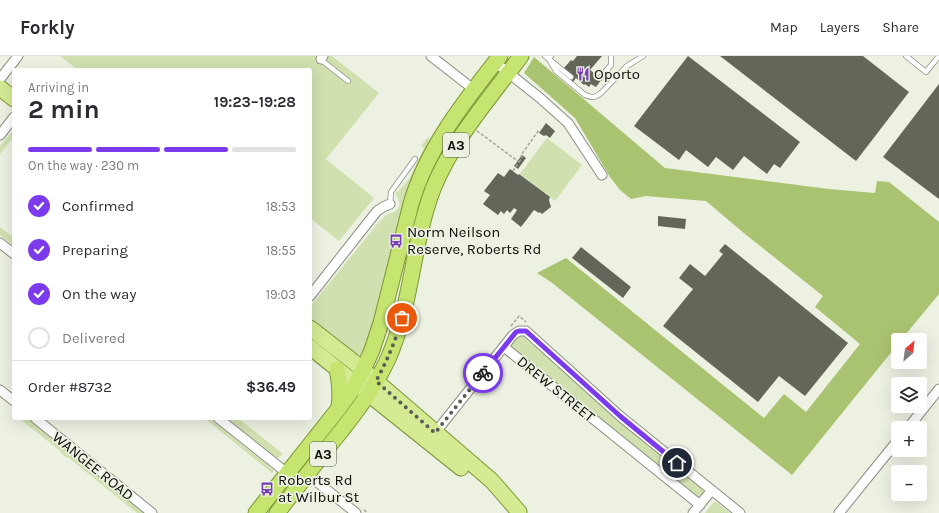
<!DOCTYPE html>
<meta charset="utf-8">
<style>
:root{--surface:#fff;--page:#f2f2f3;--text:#2b2b33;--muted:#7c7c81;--line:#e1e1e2;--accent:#7c3aed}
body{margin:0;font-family:Karla,sans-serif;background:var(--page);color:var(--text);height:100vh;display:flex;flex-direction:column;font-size:15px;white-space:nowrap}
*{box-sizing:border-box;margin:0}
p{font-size:13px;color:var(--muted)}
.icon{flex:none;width:22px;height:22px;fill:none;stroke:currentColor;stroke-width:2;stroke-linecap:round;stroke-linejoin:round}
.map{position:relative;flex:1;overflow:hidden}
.details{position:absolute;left:12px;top:12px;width:300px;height:352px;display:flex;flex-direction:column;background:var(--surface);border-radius:4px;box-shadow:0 4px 16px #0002}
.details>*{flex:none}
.needle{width:26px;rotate:28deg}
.fabs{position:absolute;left:891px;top:277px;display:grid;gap:8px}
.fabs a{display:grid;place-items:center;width:36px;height:36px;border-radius:4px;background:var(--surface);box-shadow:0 4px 16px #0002;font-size:20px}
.pin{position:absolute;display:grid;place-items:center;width:34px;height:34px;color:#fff;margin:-17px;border:2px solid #fff;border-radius:50%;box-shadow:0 1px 4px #0007}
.courier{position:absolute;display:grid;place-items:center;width:40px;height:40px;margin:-20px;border:3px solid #7c3aed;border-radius:50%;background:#fff;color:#222;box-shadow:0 1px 5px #0007}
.summary em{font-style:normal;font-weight:700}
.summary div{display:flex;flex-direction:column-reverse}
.summary{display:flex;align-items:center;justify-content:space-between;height:68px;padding:0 16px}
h1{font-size:26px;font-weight:700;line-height:30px}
.bar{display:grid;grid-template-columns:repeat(4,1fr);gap:6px 4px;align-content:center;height:48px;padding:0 16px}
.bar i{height:5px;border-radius:3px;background:var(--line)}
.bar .active{background:var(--accent)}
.bar p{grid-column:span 4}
.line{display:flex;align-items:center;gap:10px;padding:0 16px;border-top:1px solid var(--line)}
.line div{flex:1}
ol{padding:0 16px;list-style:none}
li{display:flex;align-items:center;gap:12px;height:44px}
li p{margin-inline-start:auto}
li .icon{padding:4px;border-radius:50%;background:var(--accent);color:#fff;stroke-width:4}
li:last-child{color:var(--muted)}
li i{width:22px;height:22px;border:2px solid var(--line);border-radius:50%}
header{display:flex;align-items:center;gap:24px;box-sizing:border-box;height:56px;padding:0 20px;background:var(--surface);border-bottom:1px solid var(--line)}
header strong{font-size:19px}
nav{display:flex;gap:22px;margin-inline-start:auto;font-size:14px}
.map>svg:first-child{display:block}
.green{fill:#d0e0af}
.forest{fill:#aac371}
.building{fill:#62675a}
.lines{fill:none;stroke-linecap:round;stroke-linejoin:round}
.service-casing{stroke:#8a8f81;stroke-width:6}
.minor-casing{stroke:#8a8f81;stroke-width:11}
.primary-casing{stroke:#7c9535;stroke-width:17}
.trunk-casing{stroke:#7c9535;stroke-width:17}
.path{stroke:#a1a599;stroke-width:1.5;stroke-dasharray:3 2;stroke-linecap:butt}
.service{stroke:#fff;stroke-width:4.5}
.minor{stroke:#fff;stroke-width:9}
.primary{stroke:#d4eb94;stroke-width:15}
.trunk{stroke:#c6e470;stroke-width:15}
.done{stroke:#5b5d55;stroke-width:4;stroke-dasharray:0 7.2}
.route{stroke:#7c3aed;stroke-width:5}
.labels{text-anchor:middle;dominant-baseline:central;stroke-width:3.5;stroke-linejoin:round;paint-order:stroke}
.shield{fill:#ecf1e2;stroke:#50524a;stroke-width:1}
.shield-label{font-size:14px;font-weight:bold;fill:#0d0e09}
.poi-label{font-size:15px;fill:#0d0e09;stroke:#ecf1e2;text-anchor:start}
.street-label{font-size:15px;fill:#0d0e09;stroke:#ecf1e2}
</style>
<header>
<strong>Forkly</strong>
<nav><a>Map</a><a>Layers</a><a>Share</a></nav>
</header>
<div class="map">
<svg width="939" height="457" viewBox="0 0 939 457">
<rect width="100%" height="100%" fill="#ecf1e2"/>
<g class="green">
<polygon points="60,0 332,0 379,37 326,103 374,142 339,185 310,162 310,14 78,14"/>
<polygon points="14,73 14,80 0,98 0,90"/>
<polygon points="455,74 457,76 412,181 408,180 422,132 443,90"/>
<path d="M428,81L431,85L373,273L362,299L355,298L319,270L310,261V251L379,166C382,164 384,161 386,159C389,157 393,157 395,155C402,151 400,143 395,138L406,127L410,121L424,92L421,90Z"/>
<polygon points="547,82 582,109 555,145 520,118"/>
<polygon points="0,171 14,182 14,190 0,179"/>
<path d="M522,279L620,365L702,432L703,436L701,439L697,441L511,292C511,286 516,280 522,279Z"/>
<path d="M19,362H27L144,457H137L69,402C65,401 61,398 59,394Z"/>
<polygon points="204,362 209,362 271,412 274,415 272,417"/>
<polygon points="227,362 238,362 283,398 278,402 273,399"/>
<polygon points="316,395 317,396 269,457 264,457 304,406"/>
<polygon points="714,446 716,446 730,457 705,457"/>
</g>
<polygon class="forest" points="534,1 665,112 829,133 875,137 877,125 889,126 939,166 939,238 901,284 898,284 898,288 792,419 551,226 537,217 566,202 764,362 784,338 806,356 860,288 815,251 823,240 745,178 706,145 646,140 631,143 620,134 610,121 575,62 524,17"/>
<g class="building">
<polygon points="577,0 602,0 590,14 602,23 596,31 591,28 589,31 585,28 584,29 576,22 573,26 570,23 572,20 564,12 571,4 573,5"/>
<polygon points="688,0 800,86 780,112 774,108 767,118 744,100 733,114 716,101 708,111 686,94 679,104 634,70"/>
<polygon points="720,0 863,0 909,36 856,105"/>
<polygon points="939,28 939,143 883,101"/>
<polygon points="546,67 555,75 550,82 546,79 544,80 539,77"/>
<polygon points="522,99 526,102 518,113 514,110"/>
<polygon points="510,113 518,119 519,118 550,141 549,144 551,151 542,158 540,156 539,157 534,154 521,171 511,163 517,154 514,152 510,157 507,154 504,158 501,155 498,159 483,148 490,139 484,135 498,117 504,121"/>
<polygon points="658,160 686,163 685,173 658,170"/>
<polygon points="725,188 848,287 805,340 779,320 758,346 663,270 693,233 679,222 690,208 705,220 723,198 719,195"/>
<polygon points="581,191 631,231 623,242 572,202"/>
</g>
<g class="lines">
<g class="service-casing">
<g id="service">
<polyline points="545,0 571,21"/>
<path d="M551,0L549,3L556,15L585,39C592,42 596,42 602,36L627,10L643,0"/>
<polyline points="906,0 926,16 939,0"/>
<polyline points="320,1 324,6 348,25"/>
<polyline points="600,22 611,9 611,0"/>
<polyline points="390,148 391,136 415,103"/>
</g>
</g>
<g class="minor-casing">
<g id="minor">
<polyline points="431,0 473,33"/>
<polyline points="321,3 323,0"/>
<polyline points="495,6 540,42 568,67 602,119"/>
<polyline points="0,23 18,0"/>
<polyline points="0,79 14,61"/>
<polyline points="0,187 14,198"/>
<polyline points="310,240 377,155 383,151 390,148"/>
<polyline points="504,291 700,449"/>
<polyline points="0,334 14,345"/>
<polyline points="35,362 152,457"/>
<polyline points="218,362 287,417"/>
<polyline points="908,372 939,333"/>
<polyline points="435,377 513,279 519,275 526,275 620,360 740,457"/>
<polyline points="307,418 356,457"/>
<polyline points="693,457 711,435"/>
<polyline points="839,457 898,384"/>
</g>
</g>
<g class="primary-casing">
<g id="primary">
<polyline points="0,32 14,43"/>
<polyline points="310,272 355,307 492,425 519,456"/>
<polyline points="310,291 461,412"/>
</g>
</g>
<g class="trunk-casing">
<g id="trunk">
<path d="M337,313C340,327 341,338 339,352"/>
<path d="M256,457L339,352L352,334L363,314L372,294L381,267L411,148C427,92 464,46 500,0"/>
<path d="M277,457C294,435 312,413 329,390C351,363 373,335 388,303C412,249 412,188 433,133C453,83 490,42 521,0"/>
</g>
</g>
<g class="path">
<polyline points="477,75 519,106 513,115"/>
<polyline points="519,106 522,102 521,99 539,74"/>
<polyline points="511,270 519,260 526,266"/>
<polyline points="364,454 368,457"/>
</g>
<use href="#service" class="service"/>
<use href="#minor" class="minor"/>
<use href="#primary" class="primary"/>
<use href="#trunk" class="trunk"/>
</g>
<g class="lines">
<path class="done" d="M402,262C396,284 387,305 376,325L435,377L483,317"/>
<polyline class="route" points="483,317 516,276 519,275 526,275 620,360 677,407"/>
</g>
<defs>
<g id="restaurant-bare" transform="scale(1.08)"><path d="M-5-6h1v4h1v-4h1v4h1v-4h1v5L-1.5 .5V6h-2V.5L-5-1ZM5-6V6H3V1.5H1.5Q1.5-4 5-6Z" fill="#773eb4" stroke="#ecf1e2" stroke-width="2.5" paint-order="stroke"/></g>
<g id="bus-bare" transform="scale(1.08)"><path d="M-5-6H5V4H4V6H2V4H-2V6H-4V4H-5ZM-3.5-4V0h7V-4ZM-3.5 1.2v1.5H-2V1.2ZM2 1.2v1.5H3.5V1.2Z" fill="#773eb4" stroke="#ecf1e2" stroke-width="2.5" paint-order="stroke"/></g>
</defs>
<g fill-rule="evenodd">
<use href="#restaurant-bare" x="583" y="18"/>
<use href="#bus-bare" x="396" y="185"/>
<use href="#bus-bare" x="267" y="433"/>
</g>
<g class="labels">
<g class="shield">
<rect x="443" y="77" width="26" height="24" rx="3"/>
<rect x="310" y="386" width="26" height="24" rx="3"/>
</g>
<g class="shield-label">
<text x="456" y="89">A3</text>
<text x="323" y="398">A3</text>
</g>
<g class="poi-label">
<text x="594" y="18">Oporto</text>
<text x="407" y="176">Norm Neilson<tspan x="407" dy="17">Reserve, Roberts Rd</tspan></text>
<text x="278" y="424">Roberts Rd<tspan x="278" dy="17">at Wilbur St</tspan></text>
</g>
<g class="street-label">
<text transform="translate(556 333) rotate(39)">DREW STREET</text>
<text transform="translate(93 410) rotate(39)">WANGEE ROAD</text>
</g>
</g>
</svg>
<div class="fabs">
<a><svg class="needle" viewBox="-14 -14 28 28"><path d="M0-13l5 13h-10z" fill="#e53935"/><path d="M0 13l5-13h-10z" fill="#7c7c81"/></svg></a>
<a><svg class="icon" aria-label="layers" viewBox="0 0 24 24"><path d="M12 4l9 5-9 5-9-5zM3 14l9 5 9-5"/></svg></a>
<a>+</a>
<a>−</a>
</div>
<div class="pin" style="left:402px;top:262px;background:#ea580c"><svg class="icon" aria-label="bag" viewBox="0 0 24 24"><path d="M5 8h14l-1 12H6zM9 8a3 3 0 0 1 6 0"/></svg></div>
<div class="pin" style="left:677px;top:407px;background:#1f2937"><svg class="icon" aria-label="home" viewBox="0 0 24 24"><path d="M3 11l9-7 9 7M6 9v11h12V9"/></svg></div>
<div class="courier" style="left:483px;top:317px"><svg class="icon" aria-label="bike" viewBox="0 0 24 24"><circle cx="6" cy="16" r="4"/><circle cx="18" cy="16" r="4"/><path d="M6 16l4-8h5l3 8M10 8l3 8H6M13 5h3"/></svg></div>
<section class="details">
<div class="summary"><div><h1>2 min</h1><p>Arriving in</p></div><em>19:23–19:28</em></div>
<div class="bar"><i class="active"></i><i class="active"></i><i class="active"></i><i></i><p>On the way · 230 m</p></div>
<ol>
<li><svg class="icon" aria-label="check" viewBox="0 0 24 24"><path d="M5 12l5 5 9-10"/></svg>Confirmed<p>18:53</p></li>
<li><svg class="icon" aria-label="check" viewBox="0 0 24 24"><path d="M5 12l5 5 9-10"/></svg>Preparing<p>18:55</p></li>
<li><svg class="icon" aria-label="check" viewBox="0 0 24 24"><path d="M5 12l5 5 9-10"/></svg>On the way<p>19:03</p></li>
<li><i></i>Delivered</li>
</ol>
<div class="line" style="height:52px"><div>Order #8732</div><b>$36.49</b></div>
</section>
</div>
